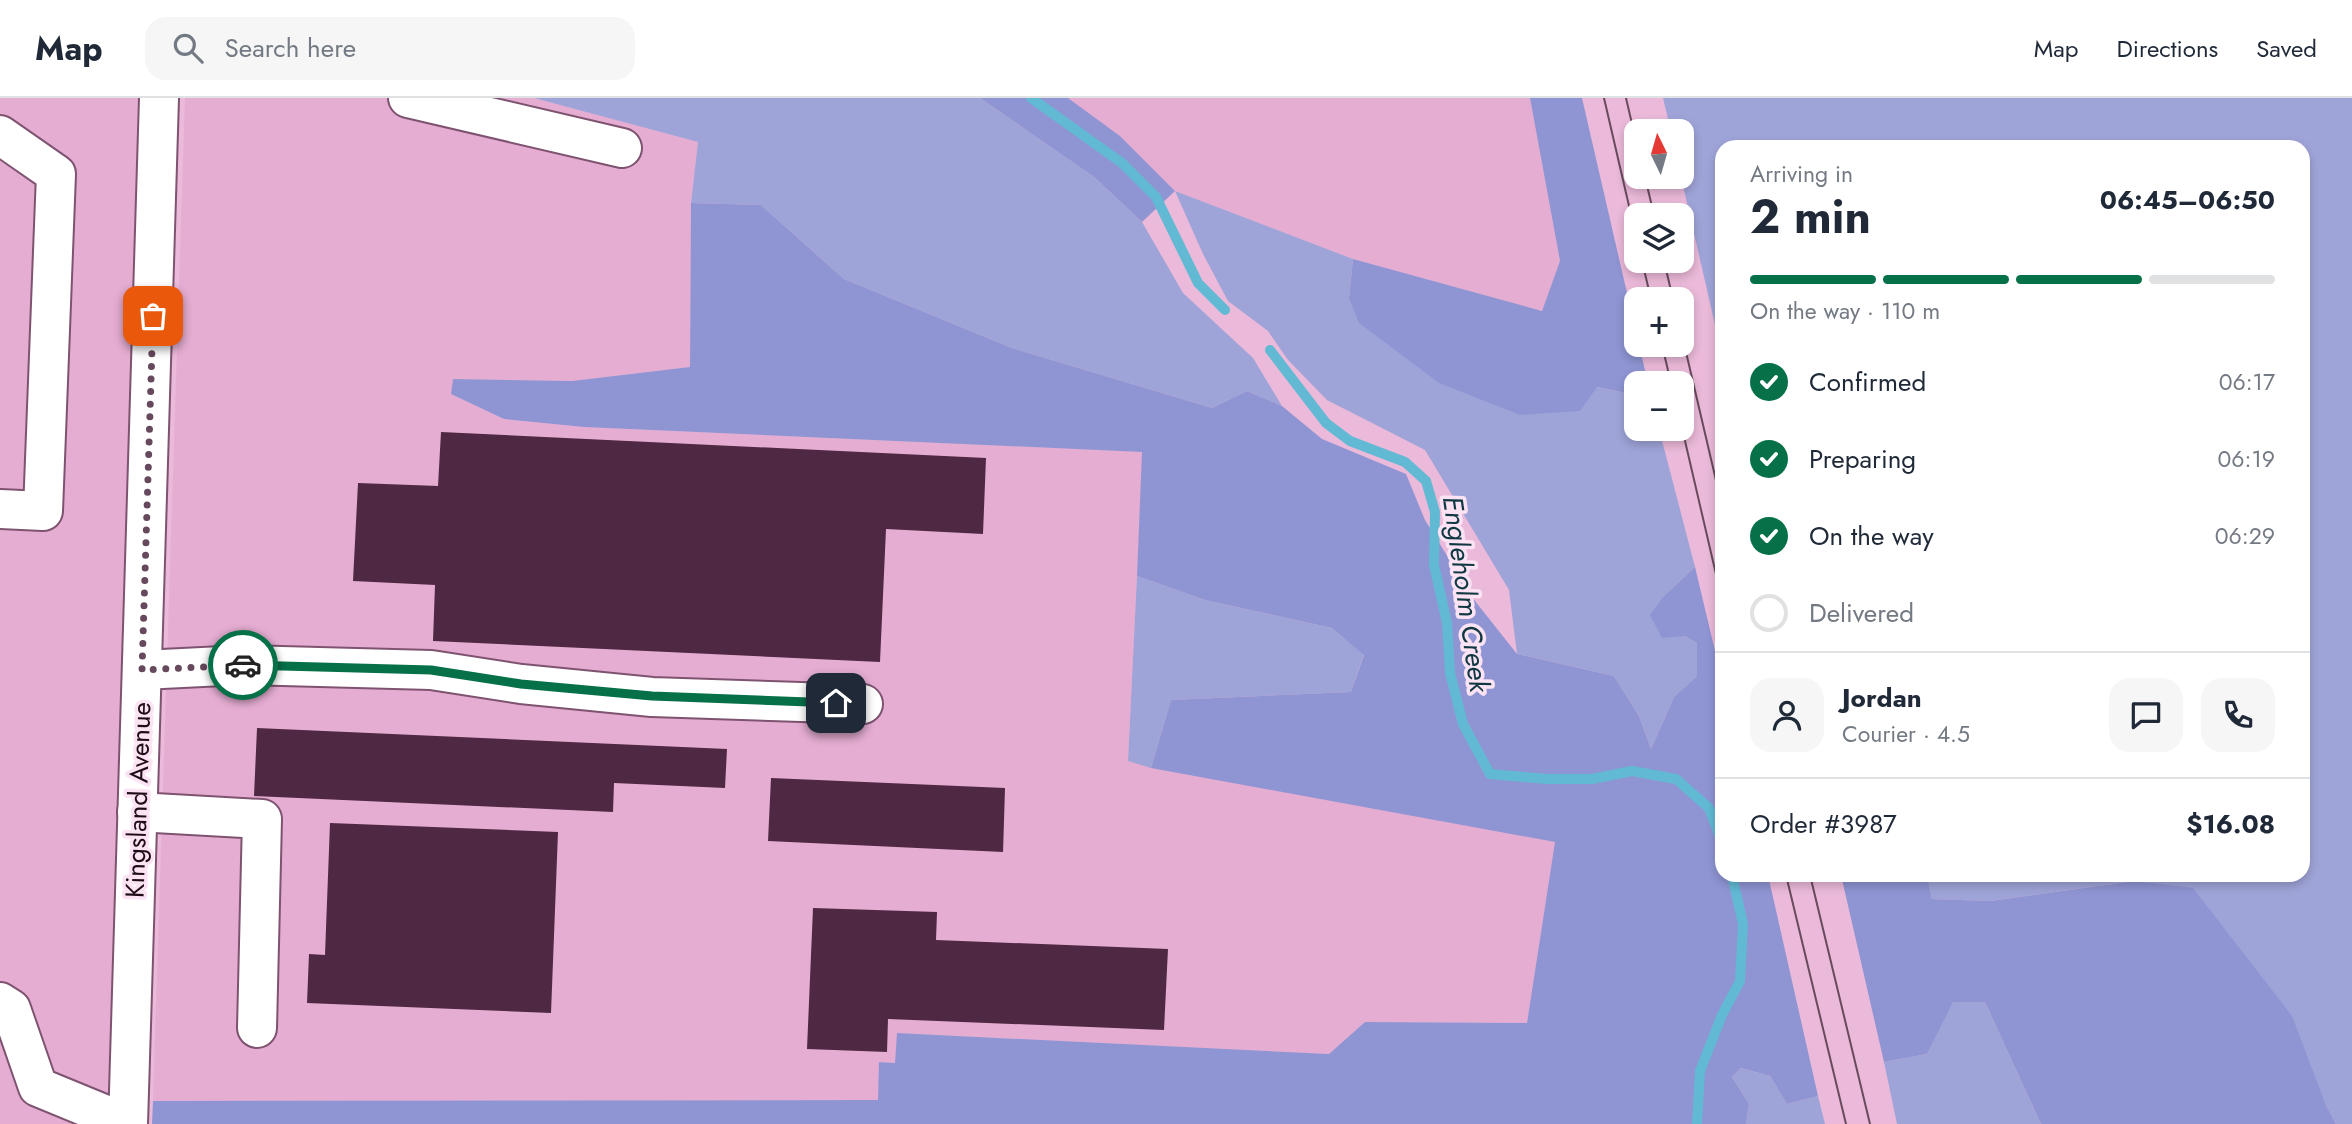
<!DOCTYPE html>
<meta charset="utf-8">
<style>
:root{--surface:#fff;--page:#f6f6f7;--text:#1f2937;--muted:#747a83;--line:#e0e1e3;--accent:#067048}
body{margin:0;font-family:Jost,sans-serif;background:var(--page);color:var(--text);height:100vh;display:flex;flex-direction:column;font-size:26px;white-space:nowrap}
*{box-sizing:border-box;margin:0}
p{font-size:23px;color:var(--muted)}
.icon{flex:none;width:38px;height:38px;fill:none;stroke:currentColor;stroke-width:2;stroke-linecap:round;stroke-linejoin:round}
.map{position:relative;flex:1;overflow:hidden}
.drawer{position:absolute;left:1715px;top:42px;width:595px;height:742px;display:flex;flex-direction:column;background:var(--surface);border-radius:21px;box-shadow:0 4px 10px #0003}
.drawer>*{flex:none}
.needle{width:46px;rotate:355deg}
.controls{position:absolute;left:1624px;top:21px;display:grid;gap:14px}
.controls a{display:grid;place-items:center;width:70px;height:70px;border-radius:14px;background:var(--surface);box-shadow:0 4px 10px #0003;font-size:35px}
.pin{position:absolute;display:grid;place-items:center;width:60px;height:60px;color:#fff;margin:-30px;border-radius:14px;box-shadow:0 4px 10px #0006}
.courier{position:absolute;display:grid;place-items:center;width:70px;height:70px;margin:-35px;border:5px solid #067048;border-radius:50%;background:#fff;color:#222;box-shadow:0 2px 9px #0007}
.head em{font-style:normal;font-weight:700}
.head div{display:flex;flex-direction:column-reverse}
.head{display:flex;align-items:center;justify-content:space-between;height:119px;padding:0 35px}
h1{font-size:46px;font-weight:700;line-height:52px}
.bar{display:grid;grid-template-columns:repeat(4,1fr);gap:10px 7px;align-content:center;height:84px;padding:0 35px}
.bar i{height:9px;border-radius:5px;background:var(--line)}
.bar .current{background:var(--accent)}
.bar p{grid-column:span 4}
.line{display:flex;align-items:center;gap:18px;padding:0 35px;border-top:2px solid var(--line)}
.line div{flex:1}
.round{display:grid;place-items:center;flex:none;width:74px;height:74px;border-radius:21px;background:var(--page)}
ol{padding:0 35px;list-style:none}
li{display:flex;align-items:center;gap:21px;height:77px}
li p{margin-inline-start:auto}
li .icon{padding:7px;border-radius:50%;background:var(--accent);color:#fff;stroke-width:4}
li:last-child{color:var(--muted)}
li i{width:38px;height:38px;border:4px solid var(--line);border-radius:50%}
header{display:flex;align-items:center;gap:42px;box-sizing:border-box;height:98px;padding:0 35px;background:var(--surface);border-bottom:2px solid var(--line)}
header strong{font-size:33px}
nav{display:flex;gap:38px;margin-inline-start:auto;font-size:24px}
.search{width:490px;height:63px;background:var(--page);display:flex;align-items:center;gap:18px;box-sizing:border-box;padding:0 24px;border-radius:21px;color:var(--muted);font-size:26px}
.map>svg:first-child{display:block}
.built{fill:#e5add2}
.green{fill:#9fa4d8}
.forest{fill:#8f95d3}
.lines{fill:none;stroke-linecap:round;stroke-linejoin:round}
.stream{stroke:#61b9d3;stroke-width:10}
.building{fill:#4f2843}
.minor-casing{stroke:#7e5370;stroke-width:42}
.minor{stroke:#fff;stroke-width:38}
.tram{stroke:#684b5d;stroke-width:2}
.done{stroke:#66495c;stroke-width:7;stroke-dasharray:0 12.6}
.route{stroke:#067048;stroke-width:9}
.labels{text-anchor:middle;dominant-baseline:central;stroke-width:7;stroke-linejoin:round;paint-order:stroke}
.street-label{font-size:26px;fill:#1e0d18;stroke:#fce3f3}
.water-label{font-size:28px;font-style:italic;fill:#0f3843;stroke:#fce3f3}
</style>
<header>
<strong>Map</strong>
<div class="search"><svg class="icon" aria-label="search" viewBox="0 0 24 24"><circle cx="10" cy="10" r="6"/><path d="M15 15l6 6"/></svg>Search here</div>
<nav><a>Map</a><a>Directions</a><a>Saved</a></nav>
</header>
<div class="map">
<svg width="2352" height="1026" viewBox="0 0 2352 1026">
<rect width="100%" height="100%" fill="#ebb9d9"/>
<g class="built">
<polygon points="0,0 143,0 107,1026 0,1026"/>
<polygon points="185,0 534,0 698,44 691,105 690,269 572,283 453,281 451,296 504,321 584,329 1143,354 1128,663 1555,744 1527,925 1365,924 1329,956 898,935 895,965 879,964 879,1002 153,1003"/>
<polygon points="1068,0 1530,0 1560,163 1542,213 1353,161 1175,93 1120,38"/>
</g>
<g class="green">
<polygon points="534,0 980,0 1094,79 1142,124 1183,195 1253,260 1282,308 1247,293 1212,310 1012,250 844,181 761,107 691,105 698,44"/>
<polygon points="1663,0 2352,0 2352,1026 2336,1026 2325,1005 2134,783 1990,803 1932,801 1927,777 2303,777 2303,49 1722,49 1722,257 1681,79 1682,33 1671,33"/>
<polygon points="1175,93 1353,161 1349,200 1597,289 1636,297 1636,331 1659,331 1695,469 1663,499 1685,538 1697,545 1697,578 1674,599 1651,651 1639,618 1614,578 1517,556 1509,492 1425,352 1327,302 1288,262 1268,233 1228,203 1203,156"/>
<polygon points="1137,478 1205,502 1332,530 1364,556 1351,594 1171,602 1151,670 1128,663"/>
<polygon points="1952,904 1985,904 2041,1026 1897,1026 1884,964 1927,956"/>
<polygon points="1741,970 1770,978 1787,1006 1818,998 1825,1026 1746,1026 1749,1006 1732,979"/>
</g>
<g class="forest">
<polygon points="980,0 1068,0 1120,38 1175,93 1142,124 1094,79"/>
<polygon points="1530,0 1582,0 1636,234 1636,247 1639,247 1648,285 1636,285 1636,297 1597,289 1580,313 1520,317 1439,285 1359,225 1349,200 1353,161 1542,213 1560,163"/>
<polygon points="691,105 761,107 844,181 1012,250 1212,310 1247,293 1282,308 1322,341 1406,376 1425,422 1475,503 1517,556 1614,578 1639,618 1651,651 1674,599 1697,578 1697,545 1685,538 1662,540 1650,517 1663,499 1695,469 1722,582 1722,777 1768,777 1818,998 1787,1006 1770,978 1741,970 1732,979 1749,1006 1746,1026 152,1026 153,1003 878,1002 879,964 895,965 897,935 1329,956 1365,924 1527,925 1555,744 1151,670 1171,602 1351,594 1364,557 1332,530 1205,502 1137,478 1142,354 584,329 504,321 451,296 453,281 572,283 690,269"/>
<polygon points="1841,777 1927,777 1932,801 1990,803 2134,783 2193,790 2292,918 2325,1005 2336,1026 2041,1026 1985,904 1953,904 1927,956 1884,964"/>
</g>
<g class="lines">
<g class="stream">
<polyline points="1031,0 1122,65 1156,99 1198,185 1225,212"/>
<polyline points="1270,252 1326,325 1350,343 1405,364 1426,383 1435,414 1434,467 1447,525 1450,575 1463,626 1490,676 1547,681 1592,681 1632,673 1676,681 1709,710 1722,744"/>
<polyline points="1697,1026 1700,973 1722,917 1740,883 1743,826 1732,777"/>
</g>
</g>
<g class="building">
<polygon points="441,334 986,360 983,436 886,431 880,564 433,543 435,487 353,483 358,385 438,388"/>
<polygon points="257,630 727,651 725,690 614,685 613,714 254,698"/>
<polygon points="771,680 1005,690 1003,754 768,743"/>
<polygon points="330,725 558,734 551,915 307,905 309,856 325,857"/>
<polygon points="813,810 937,814 936,842 1168,851 1164,932 888,921 887,954 807,951"/>
</g>
<g class="lines">
<g class="minor-casing">
<g id="minor">
<polyline points="408,0 622,50"/>
<polyline points="0,37 56,76 43,413 0,411"/>
<polyline points="142,572 243,567 431,572 521,586 652,599 863,606"/>
<polyline points="137,714 262,721 257,930"/>
<polyline points="0,904 11,911 38,989 128,1026"/>
<polyline points="128,1026 159,0"/>
</g>
</g>
<use href="#minor" class="minor"/>
<g class="tram">
<polyline points="1604,0 1636,138"/>
<polyline points="1626,0 1636,43"/>
<polyline points="1645,79 1654,117"/>
<polyline points="1642,163 1651,201"/>
<polyline points="1664,163 1673,201"/>
<polyline points="1682,237 1722,408"/>
<polyline points="1662,247 1671,285"/>
<polyline points="1682,330 1722,502"/>
<polyline points="1786,777 1846,1026"/>
<polyline points="1810,777 1870,1026"/>
</g>
</g>
<g class="lines">
<polyline class="done" points="153,218 142,572 243,567"/>
<polyline class="route" points="243,567 431,572 521,586 652,598 836,605"/>
</g>
<g class="labels">
<g class="street-label">
<text transform="translate(138 702) rotate(-88)">Kingsland Avenue</text>
</g>
<g class="water-label">
<text transform="translate(1466 496) rotate(82)">Engleholm Creek</text>
</g>
</g>
</svg>
<div class="controls">
<a><svg class="needle" viewBox="-14 -14 28 28"><path d="M0-13l5 13h-10z" fill="#e53935"/><path d="M0 13l5-13h-10z" fill="#747a83"/></svg></a>
<a><svg class="icon" aria-label="layers" viewBox="0 0 24 24"><path d="M12 4l9 5-9 5-9-5zM3 14l9 5 9-5"/></svg></a>
<a>+</a>
<a>−</a>
</div>
<div class="pin" style="left:153px;top:218px;background:#ea580c"><svg class="icon" aria-label="bag" viewBox="0 0 24 24"><path d="M5 8h14l-1 12H6zM9 8a3 3 0 0 1 6 0"/></svg></div>
<div class="pin" style="left:836px;top:605px;background:#1f2937"><svg class="icon" aria-label="home" viewBox="0 0 24 24"><path d="M3 11l9-7 9 7M6 9v11h12V9"/></svg></div>
<div class="courier" style="left:243px;top:567px"><svg class="icon" aria-label="car" viewBox="0 0 24 24"><path d="M5 17H2v-5l4-1 3-4h7l3 4 3 1v5h-3M9 17h6M6 11h13"/><circle cx="7" cy="17" r="2"/><circle cx="17" cy="17" r="2"/></svg></div>
<section class="drawer">
<div class="head"><div><h1>2 min</h1><p>Arriving in</p></div><em>06:45–06:50</em></div>
<div class="bar"><i class="current"></i><i class="current"></i><i class="current"></i><i></i><p>On the way · 110 m</p></div>
<ol>
<li><svg class="icon" aria-label="check" viewBox="0 0 24 24"><path d="M5 12l5 5 9-10"/></svg>Confirmed<p>06:17</p></li>
<li><svg class="icon" aria-label="check" viewBox="0 0 24 24"><path d="M5 12l5 5 9-10"/></svg>Preparing<p>06:19</p></li>
<li><svg class="icon" aria-label="check" viewBox="0 0 24 24"><path d="M5 12l5 5 9-10"/></svg>On the way<p>06:29</p></li>
<li><i></i>Delivered</li>
</ol>
<div class="line" style="height:126px"><a class="round"><svg class="icon" aria-label="person" viewBox="0 0 24 24"><circle cx="12" cy="8" r="4"/><path d="M4 21q1-7 8-7t8 7"/></svg></a><div><b>Jordan</b><p>Courier · 4.5</p></div><a class="round"><svg class="icon" aria-label="chat" viewBox="0 0 24 24"><path d="M4 5h16v11H9l-5 4z"/></svg></a><a class="round"><svg class="icon" aria-label="phone" viewBox="0 0 24 24"><path d="M5 4h4l2 5-3 2q2 4 5 5l2-3 5 2v4C11 20 4 13 5 4z"/></svg></a></div>
<div class="line" style="height:91px"><div>Order #3987</div><b>$16.08</b></div>
</section>
</div>
